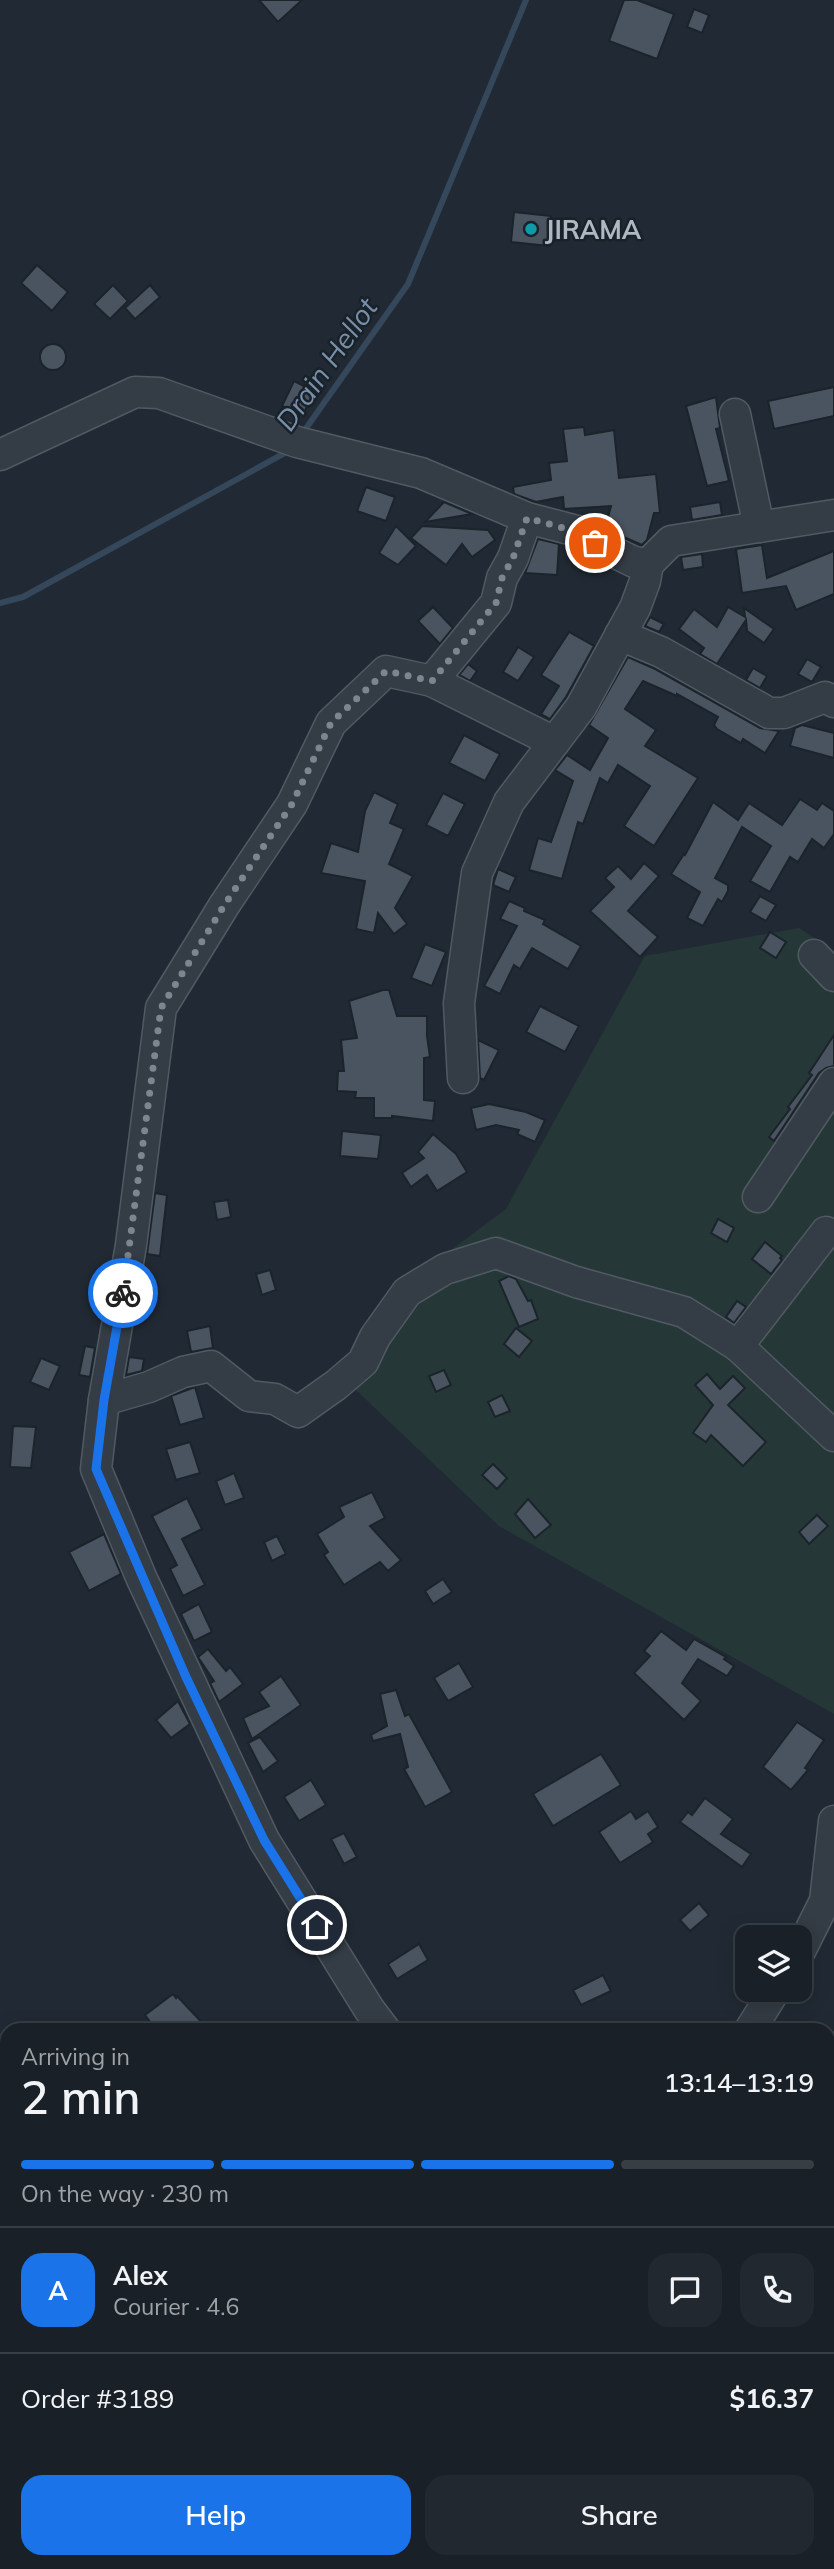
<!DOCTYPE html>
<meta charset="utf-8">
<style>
:root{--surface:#192027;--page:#22282f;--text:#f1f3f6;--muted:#9fa3a7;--line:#373e44;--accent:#1a73e8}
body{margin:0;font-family:Mulish,sans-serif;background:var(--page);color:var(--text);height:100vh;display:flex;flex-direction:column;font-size:26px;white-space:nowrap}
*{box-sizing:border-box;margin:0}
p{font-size:23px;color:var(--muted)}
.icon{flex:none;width:38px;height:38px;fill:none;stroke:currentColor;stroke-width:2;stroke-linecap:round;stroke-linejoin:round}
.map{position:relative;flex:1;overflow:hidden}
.panel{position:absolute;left:0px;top:2023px;width:835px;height:546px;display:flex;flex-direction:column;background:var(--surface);border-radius:21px 21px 0 0;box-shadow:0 4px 18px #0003,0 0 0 2px var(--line)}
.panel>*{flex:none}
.tools{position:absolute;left:735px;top:1925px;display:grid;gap:14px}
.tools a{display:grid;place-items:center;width:77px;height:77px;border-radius:14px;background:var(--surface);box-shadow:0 4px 18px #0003,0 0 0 2px var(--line);font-size:35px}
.pin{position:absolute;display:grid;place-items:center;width:60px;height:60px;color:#fff;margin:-30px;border:4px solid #fff;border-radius:50%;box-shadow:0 2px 7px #0007}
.courier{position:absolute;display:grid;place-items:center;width:70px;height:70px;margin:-35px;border:5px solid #1a73e8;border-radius:50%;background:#fff;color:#222;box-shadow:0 2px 9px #0007}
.headline em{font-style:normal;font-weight:600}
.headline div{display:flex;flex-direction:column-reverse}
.headline{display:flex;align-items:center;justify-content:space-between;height:119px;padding:0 21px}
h1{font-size:46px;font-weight:600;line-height:52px}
.bar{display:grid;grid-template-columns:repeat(4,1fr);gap:10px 7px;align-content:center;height:84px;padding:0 21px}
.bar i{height:9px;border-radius:5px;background:var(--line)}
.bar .active{background:var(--accent)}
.bar p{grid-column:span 4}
.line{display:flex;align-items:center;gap:18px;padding:0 21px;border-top:2px solid var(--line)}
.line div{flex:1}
.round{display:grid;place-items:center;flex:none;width:74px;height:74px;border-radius:21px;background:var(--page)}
.cta{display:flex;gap:14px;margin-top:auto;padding:14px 21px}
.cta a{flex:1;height:80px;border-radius:21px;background:var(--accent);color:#fff;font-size:28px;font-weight:600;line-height:80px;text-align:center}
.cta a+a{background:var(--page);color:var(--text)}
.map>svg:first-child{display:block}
.green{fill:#253837}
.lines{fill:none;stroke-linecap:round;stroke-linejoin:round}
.stream{stroke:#35475a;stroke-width:6}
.building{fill:#495460;stroke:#1b232b;stroke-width:2}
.minor-casing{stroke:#515a63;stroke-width:33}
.minor{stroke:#343c45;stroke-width:30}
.done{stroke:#7d8690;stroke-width:7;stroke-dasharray:0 12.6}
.route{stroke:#1a73e8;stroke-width:9}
.culture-dot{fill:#0f9aa8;stroke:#192129;stroke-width:2.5}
.labels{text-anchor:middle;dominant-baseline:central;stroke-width:5;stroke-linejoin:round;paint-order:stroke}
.poi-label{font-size:26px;font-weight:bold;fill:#aeb7c2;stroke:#192129;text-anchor:start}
.water-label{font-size:28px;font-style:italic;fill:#788fa9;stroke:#192129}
</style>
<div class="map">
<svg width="834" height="2569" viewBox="0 0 834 2569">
<rect width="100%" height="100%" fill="#212a34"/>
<polygon class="green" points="799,928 834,951 834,1714 499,1526 336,1371 400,1288 506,1209 645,956"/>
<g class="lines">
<g class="stream">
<polyline points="302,434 408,284 526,0"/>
<polyline points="0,603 23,597 292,449"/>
</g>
</g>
<g class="building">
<polygon points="259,0 302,0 278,22"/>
<polygon points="624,0 637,0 674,14 657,59 609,41"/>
<polygon points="694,9 709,15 702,33 687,27"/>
<polygon points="514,212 551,216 549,246 511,242"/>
<polygon points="37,265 68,292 52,311 21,283"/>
<polygon points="113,285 128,301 110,319 94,304"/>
<polygon points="150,285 160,297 135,319 125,308"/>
<circle cx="53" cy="357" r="13"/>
<polygon points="294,381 314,391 303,415 282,406"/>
<polygon points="834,387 834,416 774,429 768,401"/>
<polygon points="716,397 720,428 716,429 729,481 707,486 686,406"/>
<polygon points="584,427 585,435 614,430 619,478 656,474 660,513 654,513 647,540 642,545 605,529 611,506 564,509 563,497 536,502 514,494 513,487 551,480 549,463 567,461 563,429"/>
<polygon points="366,487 395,497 386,521 357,511"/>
<polygon points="444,502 472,514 425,522"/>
<polygon points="720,502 722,515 692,520 690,507"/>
<polygon points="396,526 416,546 398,565 379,553"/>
<polygon points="422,526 488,530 495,540 472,557 462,544 446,565 411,538"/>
<polygon points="538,539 559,544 557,575 525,573"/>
<polygon points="762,545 767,578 834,551 834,594 796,610 786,586 742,593 736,549"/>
<polygon points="702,554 703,567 683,570 681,557"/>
<polygon points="433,607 453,628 440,644 418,621"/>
<polygon points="728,607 745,617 744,608 774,629 764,643 747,631 746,620 717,664 700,654 704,648 679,629 694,609 717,627"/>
<polygon points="650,617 664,624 659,632 645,626"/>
<polygon points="569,632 594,646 566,697 550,719 541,714 559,686 541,675"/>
<polygon points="518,647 534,657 518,681 503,672"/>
<polygon points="628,657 653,668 760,728 779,731 765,753 743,739 741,743 717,729 714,725 718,717 677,694 677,696 643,681 625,709 656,730 645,746 698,778 654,846 624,826 650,786 618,765 608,783 600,778 583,824 578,822 562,879 529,870 538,838 551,842 573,781 555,770 567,755 590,770 608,738 589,725"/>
<polygon points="807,659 821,667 812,682 798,674"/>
<polygon points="468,664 477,671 470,681 459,675"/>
<polygon points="753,668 767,676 760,688 746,680"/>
<polygon points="802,725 834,733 834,758 790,746 795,728"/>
<polygon points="464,735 500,754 485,781 449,763"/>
<polygon points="374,792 398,804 390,823 404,829 389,864 413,876 395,908 407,924 394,934 378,913 374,933 356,929 365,881 321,873 331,843 358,852 365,811"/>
<polygon points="443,793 465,804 448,836 426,825"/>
<polygon points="800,799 817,810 822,803 834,811 834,834 824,848 812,839 798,862 790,857 770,892 750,881 771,846 742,827 715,878 728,885 728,891 722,902 718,899 703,926 687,918 700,892 671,874 684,854 685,855 713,802 738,820 749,803 782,825"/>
<polygon points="644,863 659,876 628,911 658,937 640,957 590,911 614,887 605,878 618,866 631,879"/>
<polygon points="498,869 516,877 509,892 493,885"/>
<polygon points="760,896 776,905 766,921 750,912"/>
<polygon points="509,901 525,908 524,911 545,920 543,924 581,946 568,969 532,948 520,969 514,965 500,994 484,986 517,926 500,919"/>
<polygon points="770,932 786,942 776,958 760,948"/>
<polygon points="425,944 446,952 432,986 411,978"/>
<polygon points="383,990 389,990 397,1016 427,1016 427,1036 430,1057 424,1058 424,1100 435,1101 433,1121 392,1116 392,1118 374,1118 374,1098 355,1098 356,1092 337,1091 338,1071 344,1071 341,1040 357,1038 349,1001"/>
<polygon points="540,1006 579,1026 565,1052 526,1032"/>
<polygon points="834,1035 834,1066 826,1068 819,1073 774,1141 769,1137 790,1109 788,1107 812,1075 809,1073"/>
<polygon points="478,1040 499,1050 484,1080 480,1078"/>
<polygon points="489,1104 526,1112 545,1120 535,1142 517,1134 519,1130 496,1125 476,1130 471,1108"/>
<polygon points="342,1131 381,1135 378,1159 340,1156"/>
<polygon points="433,1134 456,1154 467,1172 437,1191 427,1175 411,1187 402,1173 424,1158 418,1152"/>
<polygon points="155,1193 167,1195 160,1256 147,1254"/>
<polygon points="228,1200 231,1217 217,1220 214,1202"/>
<polygon points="718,1219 734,1228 727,1242 711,1233"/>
<polygon points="765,1242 782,1256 780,1258 782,1260 771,1274 752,1259"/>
<polygon points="270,1270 276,1290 262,1295 256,1274"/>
<polygon points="509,1276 516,1279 528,1301 531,1300 538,1319 519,1327 499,1281"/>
<polygon points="737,1301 746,1307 734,1323 726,1317"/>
<polygon points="210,1326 213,1348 191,1352 187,1331"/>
<polygon points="516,1328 532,1341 519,1357 504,1344"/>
<polygon points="85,1346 95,1348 90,1377 79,1375"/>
<polygon points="129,1357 144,1359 142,1371 126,1375"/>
<polygon points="41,1358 60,1366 49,1390 30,1382"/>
<polygon points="444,1370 451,1385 436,1392 429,1376"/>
<polygon points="707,1374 720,1389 733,1376 745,1388 728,1405 766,1442 743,1466 711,1435 706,1442 693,1433 713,1405 695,1385"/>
<polygon points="195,1387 204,1418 180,1425 171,1396"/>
<polygon points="502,1395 510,1411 495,1417 488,1402"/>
<polygon points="13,1426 36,1427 31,1468 10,1467"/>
<polygon points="190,1442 200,1473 176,1480 166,1449"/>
<polygon points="493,1464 507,1478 497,1489 482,1475"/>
<polygon points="234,1473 244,1498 225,1505 216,1481"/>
<polygon points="372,1492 385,1518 370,1526 401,1560 388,1571 380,1562 344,1585 324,1555 328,1552 317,1534 344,1517 339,1507"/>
<polygon points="187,1498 202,1529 182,1539 205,1585 183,1596 170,1569 177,1565 152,1516"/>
<polygon points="528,1499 551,1525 535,1538 515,1514"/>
<polygon points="817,1515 828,1526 809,1544 799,1532"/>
<polygon points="104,1534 121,1574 89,1591 69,1552"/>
<polygon points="277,1536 286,1554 272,1561 264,1542"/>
<polygon points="443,1579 452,1592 433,1604 425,1591"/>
<polygon points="199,1604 212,1632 194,1641 181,1614"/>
<polygon points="661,1631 686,1650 694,1639 726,1657 724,1659 734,1666 727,1676 698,1659 682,1683 701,1701 684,1720 634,1673 650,1656 644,1651"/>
<polygon points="208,1649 226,1671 230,1667 243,1684 219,1702 210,1683 214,1681 198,1657"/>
<polygon points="459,1663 473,1687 448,1701 434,1678"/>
<polygon points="281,1676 301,1705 252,1739 243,1718 269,1706 259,1692"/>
<polygon points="396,1690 405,1716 409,1714 452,1792 425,1807 404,1769 408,1767 400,1734 373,1741 371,1735 387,1726 380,1694"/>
<polygon points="178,1701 190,1724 171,1738 156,1720"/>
<polygon points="797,1722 824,1740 805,1768 808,1770 791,1790 763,1767"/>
<polygon points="260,1737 278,1761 263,1772 248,1743"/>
<polygon points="601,1754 621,1785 553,1826 533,1794"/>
<polygon points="311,1780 326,1805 299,1821 284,1797"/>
<polygon points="705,1798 733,1819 721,1834 751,1854 742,1867 680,1822 688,1812 692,1815"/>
<polygon points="631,1811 636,1819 648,1811 658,1827 648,1834 653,1842 620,1863 599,1832"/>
<polygon points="344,1833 357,1857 344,1864 331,1839"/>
<polygon points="699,1903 709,1915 690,1931 680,1920"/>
<polygon points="419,1944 428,1960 397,1979 388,1964"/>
<polygon points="603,1975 611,1991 581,2005 573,1990"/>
<polygon points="173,1994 176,1998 177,1996 209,2030 156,2030 145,2015"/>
</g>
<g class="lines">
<g class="minor-casing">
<g id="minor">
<polyline points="735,414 759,527"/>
<polyline points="0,455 135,392 159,393 297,442 421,473 527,518 581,532 595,543 634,562 648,564 671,541 834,515"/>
<polyline points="620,635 661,652 769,713 784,713 825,697 834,702"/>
<polyline points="432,681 554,742"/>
<polyline points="814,955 834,976"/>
<polyline points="463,1078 459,1003 477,873 509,802 581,707 635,608 645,581 648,564"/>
<polyline points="758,1197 834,1083"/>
<polyline points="826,1232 738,1346 834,1436"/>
<polyline points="104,1400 149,1387 183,1372 211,1366 249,1396 275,1399 298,1412 336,1385 363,1362 375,1337 407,1292 445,1269 496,1253 576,1282 684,1312 738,1346"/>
<polyline points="800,1951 825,1901 834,1821"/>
<polyline points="385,2030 369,2009 264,1840 141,1577 96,1469 104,1400 131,1245 161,1008 225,904 292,804 331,723 386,671 432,681 496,603 502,578 513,558 527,518"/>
<polyline points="750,2030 775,1990"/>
<polyline points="828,2051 834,2048"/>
<polyline points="724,2562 727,2569"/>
</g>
</g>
<use href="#minor" class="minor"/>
</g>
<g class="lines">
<polyline class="done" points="123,1293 161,1008 225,904 292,804 331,723 386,671 432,681 496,603 502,578 513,558 527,518 582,533 595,543"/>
<polyline class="route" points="123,1293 104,1400 96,1469 186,1677 264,1840 317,1925"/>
</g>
<circle class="culture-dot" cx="531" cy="229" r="7"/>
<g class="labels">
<g class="poi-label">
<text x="545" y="229">JIRAMA</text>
</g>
<g class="water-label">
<text transform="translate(326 364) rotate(-55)">Drain Hellot</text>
</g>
</g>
</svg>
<div class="tools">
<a><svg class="icon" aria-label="layers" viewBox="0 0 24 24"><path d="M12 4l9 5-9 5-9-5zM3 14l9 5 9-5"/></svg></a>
</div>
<div class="pin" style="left:595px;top:543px;background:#ea580c"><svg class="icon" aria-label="bag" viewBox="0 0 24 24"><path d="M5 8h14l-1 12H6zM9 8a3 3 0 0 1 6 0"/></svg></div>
<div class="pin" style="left:317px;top:1925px;background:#1f2937"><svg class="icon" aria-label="home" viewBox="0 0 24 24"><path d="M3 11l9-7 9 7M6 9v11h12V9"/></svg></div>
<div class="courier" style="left:123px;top:1293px"><svg class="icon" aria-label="bike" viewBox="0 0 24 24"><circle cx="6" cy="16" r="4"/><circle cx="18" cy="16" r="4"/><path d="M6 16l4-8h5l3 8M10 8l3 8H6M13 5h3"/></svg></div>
<section class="panel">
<div class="headline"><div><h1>2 min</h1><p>Arriving in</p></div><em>13:14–13:19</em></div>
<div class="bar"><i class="active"></i><i class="active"></i><i class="active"></i><i></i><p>On the way · 230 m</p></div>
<div class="line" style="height:126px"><b class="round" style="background:var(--accent);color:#fff">A</b><div><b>Alex</b><p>Courier · 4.6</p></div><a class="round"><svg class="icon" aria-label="chat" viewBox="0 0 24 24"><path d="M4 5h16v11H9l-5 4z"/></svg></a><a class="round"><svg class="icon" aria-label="phone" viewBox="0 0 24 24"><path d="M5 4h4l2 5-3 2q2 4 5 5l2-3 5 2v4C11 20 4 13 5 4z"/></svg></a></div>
<div class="line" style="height:91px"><div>Order #3189</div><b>$16.37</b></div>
<div class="cta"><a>Help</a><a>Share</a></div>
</section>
</div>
